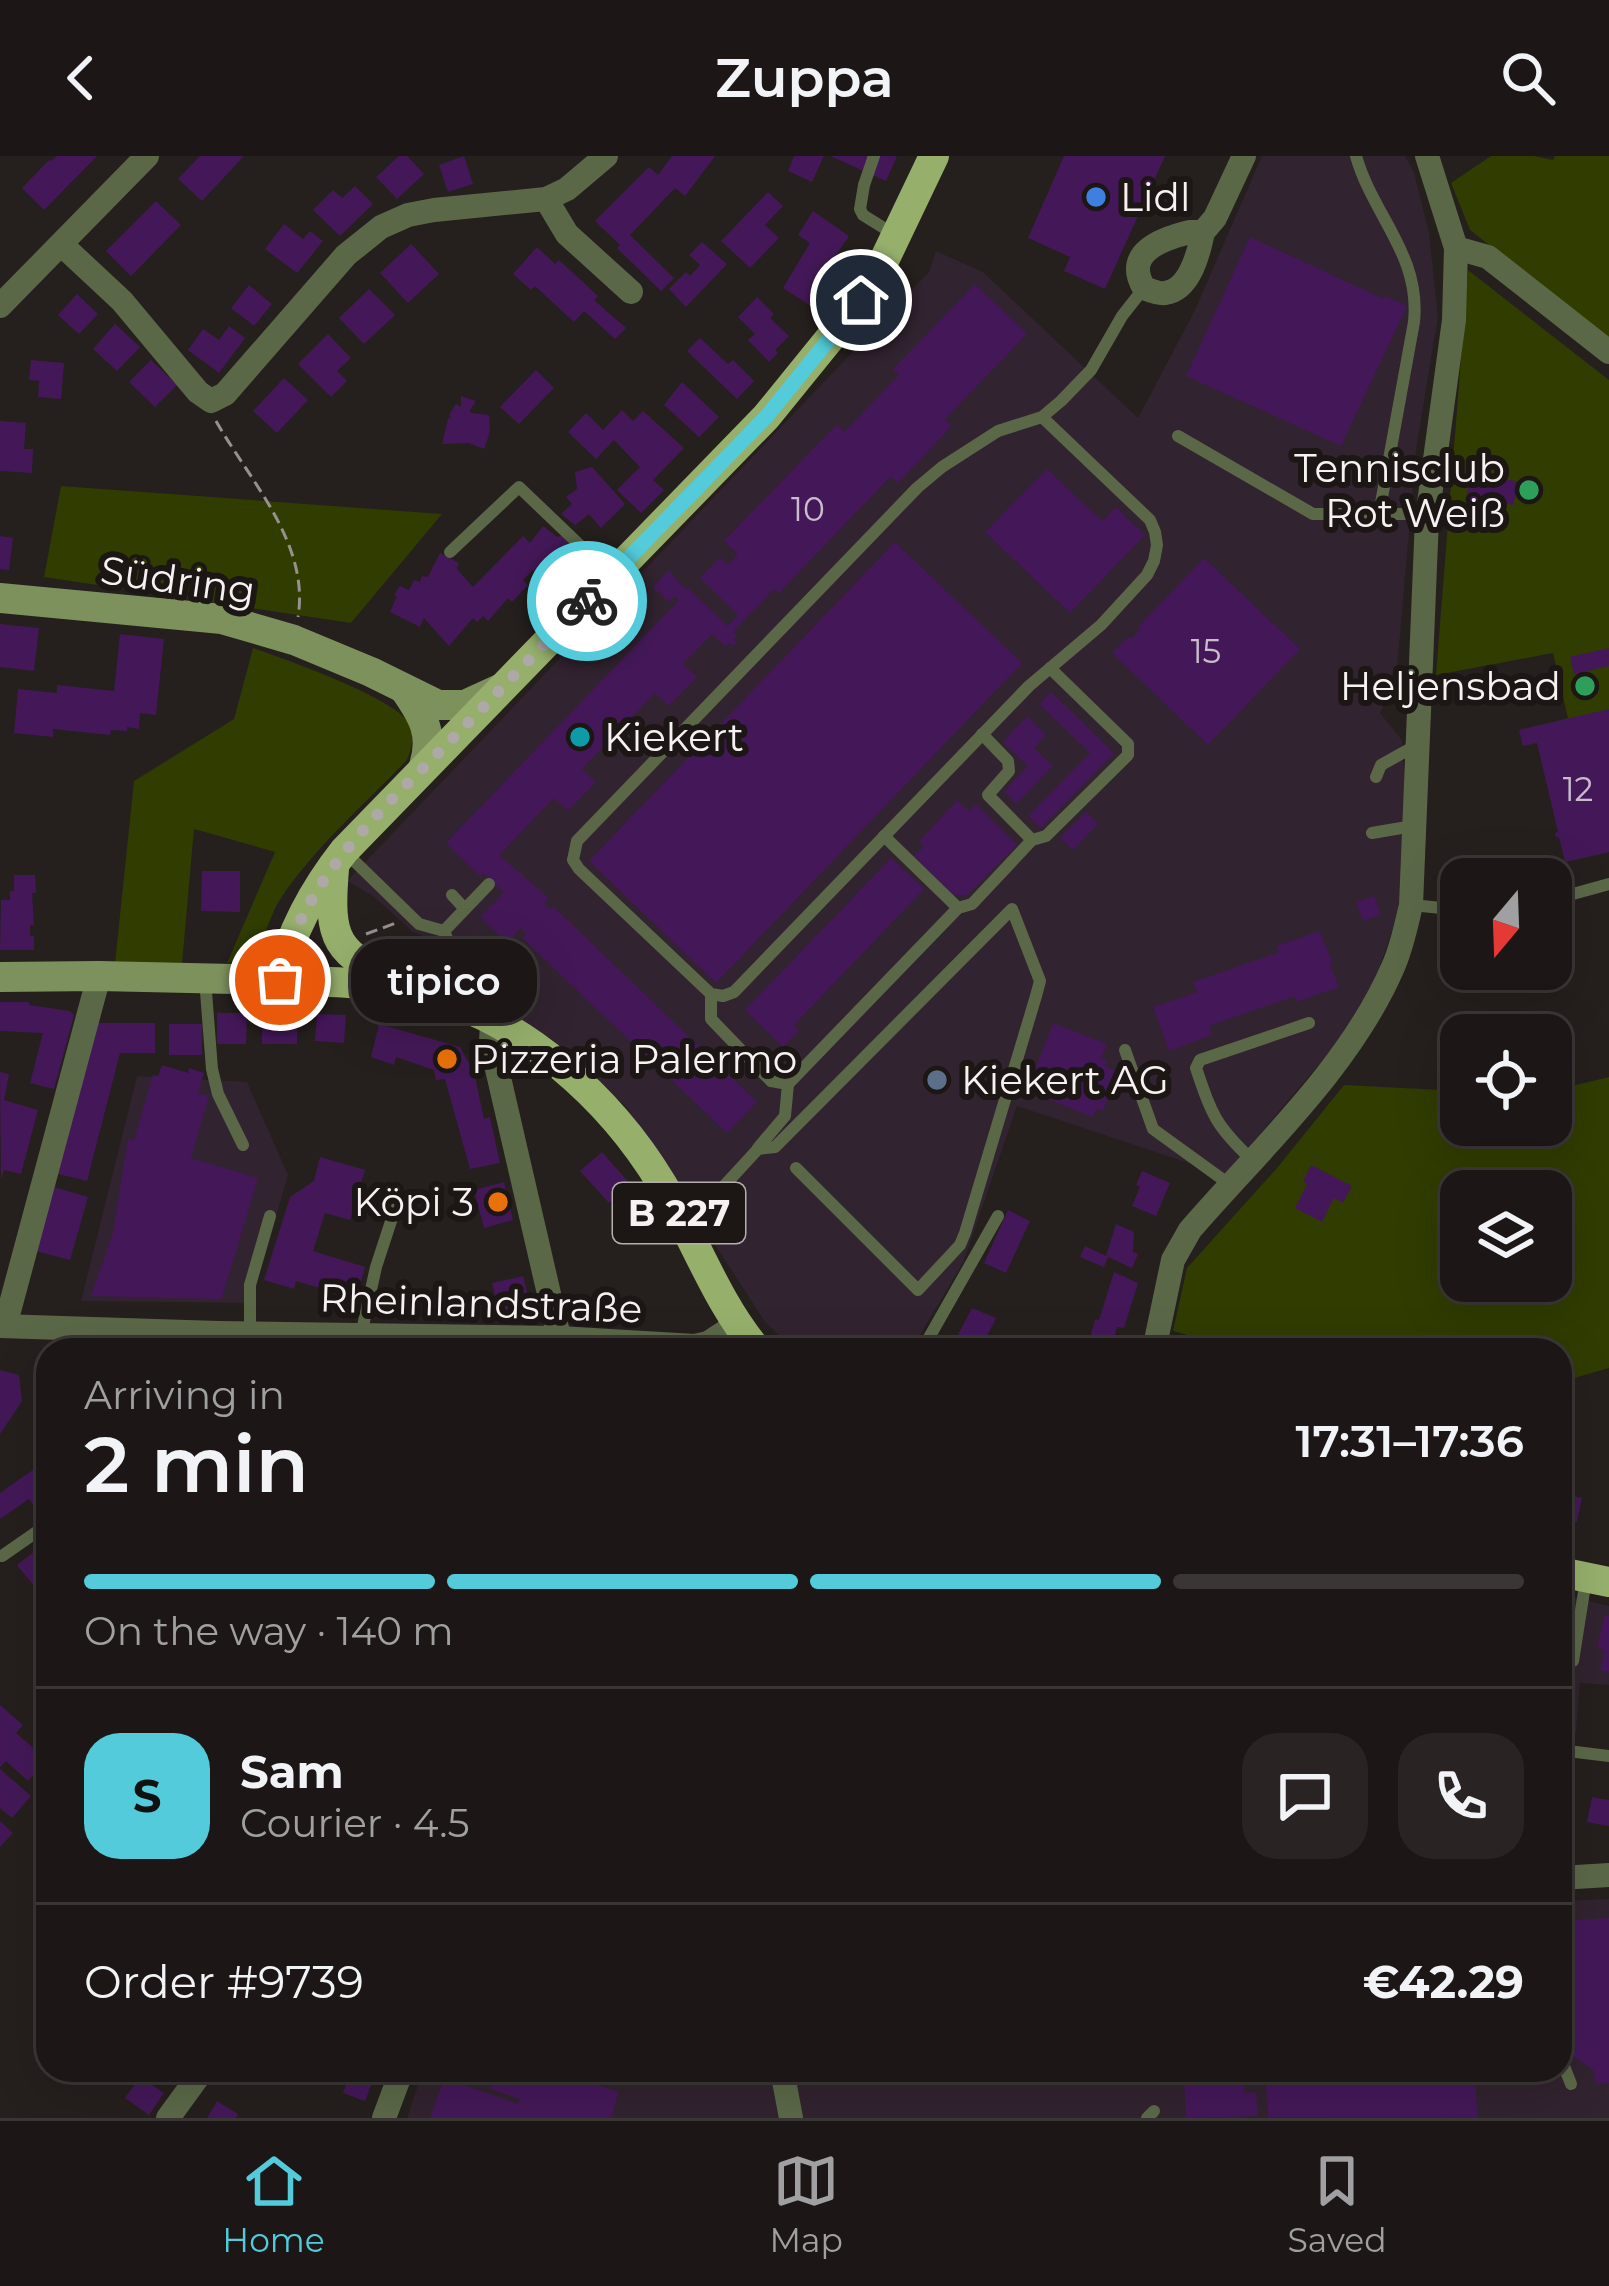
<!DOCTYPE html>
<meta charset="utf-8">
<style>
:root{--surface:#1c1716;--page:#292423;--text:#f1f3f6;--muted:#a09fa1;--line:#3a3635;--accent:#53cbda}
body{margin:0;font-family:Montserrat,sans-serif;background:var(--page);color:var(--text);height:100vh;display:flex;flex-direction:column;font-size:45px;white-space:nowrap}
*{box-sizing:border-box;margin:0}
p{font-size:39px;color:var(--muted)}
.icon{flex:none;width:66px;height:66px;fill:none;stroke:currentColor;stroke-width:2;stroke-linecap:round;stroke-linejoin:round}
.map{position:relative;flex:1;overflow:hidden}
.panel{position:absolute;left:36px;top:1182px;width:1536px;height:744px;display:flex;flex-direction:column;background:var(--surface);border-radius:36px;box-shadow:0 12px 48px #0002,0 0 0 3px var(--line)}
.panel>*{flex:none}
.needle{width:78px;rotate:199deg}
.buttons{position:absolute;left:1440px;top:702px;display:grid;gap:24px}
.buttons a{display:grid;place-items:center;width:132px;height:132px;border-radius:24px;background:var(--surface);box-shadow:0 12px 48px #0002,0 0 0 3px var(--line);font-size:60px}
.pin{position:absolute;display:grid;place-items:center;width:102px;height:102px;color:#fff;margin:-51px;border:6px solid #fff;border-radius:50%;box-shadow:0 3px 12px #0007}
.courier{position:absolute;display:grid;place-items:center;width:120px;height:120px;margin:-60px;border:9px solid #53cbda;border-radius:50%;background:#fff;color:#222;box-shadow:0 3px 15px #0007}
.bubble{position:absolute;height:84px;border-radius:36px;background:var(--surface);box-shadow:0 12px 48px #0002,0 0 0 3px var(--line);font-size:39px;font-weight:600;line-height:84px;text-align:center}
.summary em{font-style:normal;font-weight:600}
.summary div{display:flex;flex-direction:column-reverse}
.summary{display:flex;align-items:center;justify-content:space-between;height:204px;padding:0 48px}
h1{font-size:78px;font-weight:600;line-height:90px}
.bar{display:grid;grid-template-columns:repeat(4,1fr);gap:18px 12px;align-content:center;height:144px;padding:0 48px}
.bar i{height:15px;border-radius:9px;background:var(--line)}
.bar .current{background:var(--accent)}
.bar p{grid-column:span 4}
.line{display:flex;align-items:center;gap:30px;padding:0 48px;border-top:3px solid var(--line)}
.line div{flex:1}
.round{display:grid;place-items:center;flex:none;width:126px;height:126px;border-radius:36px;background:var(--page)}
header{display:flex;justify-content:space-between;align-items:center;height:156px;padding:0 48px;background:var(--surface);font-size:54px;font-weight:600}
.menu{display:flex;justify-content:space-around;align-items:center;height:168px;border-top:3px solid var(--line);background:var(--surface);font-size:33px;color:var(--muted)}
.menu a{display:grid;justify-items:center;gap:6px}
.menu .current{color:var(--accent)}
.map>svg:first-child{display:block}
.industrial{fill:#31232f}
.green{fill:#303c00;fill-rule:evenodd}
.building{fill:#441858}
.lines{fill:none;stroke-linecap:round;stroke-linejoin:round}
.path{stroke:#96918f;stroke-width:3;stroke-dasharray:12 6;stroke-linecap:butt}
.lane{stroke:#5b6848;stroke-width:12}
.street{stroke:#5b6848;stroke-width:24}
.secondary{stroke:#7d915d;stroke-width:30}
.primary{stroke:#96b06c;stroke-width:30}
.done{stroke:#aea8a7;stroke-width:12;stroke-dasharray:0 21.6}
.route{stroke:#53cbda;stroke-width:15}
.shop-dot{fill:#3f7fe0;stroke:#1c1614;stroke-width:4.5}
.leisure-dot{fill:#2e9e5b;stroke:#1c1614;stroke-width:4.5}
.culture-dot{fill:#0f9aa8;stroke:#1c1614;stroke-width:4.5}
.food-dot{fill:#e8710a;stroke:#1c1614;stroke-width:4.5}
.service-dot{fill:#5c6f8a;stroke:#1c1614;stroke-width:4.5}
.labels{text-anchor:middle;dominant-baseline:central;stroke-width:12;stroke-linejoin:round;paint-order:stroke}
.number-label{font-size:33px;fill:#cabccb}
.shield{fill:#1c1614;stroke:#b5b0af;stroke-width:3}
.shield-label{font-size:36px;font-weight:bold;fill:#f7f2f1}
.poi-label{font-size:39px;fill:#f7f2f1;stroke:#1c1614;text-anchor:start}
.street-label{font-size:39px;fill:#f7f2f1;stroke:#1c1614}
</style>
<header><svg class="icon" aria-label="back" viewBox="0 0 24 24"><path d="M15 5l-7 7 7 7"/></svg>Zuppa<svg class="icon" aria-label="search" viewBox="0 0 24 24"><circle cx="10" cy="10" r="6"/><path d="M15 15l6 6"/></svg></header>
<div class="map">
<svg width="1609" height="1962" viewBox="0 0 1609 1962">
<rect width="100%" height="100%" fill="#251f1d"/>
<g class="industrial">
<polygon points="1262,0 1405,0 1414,16 1429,77 1438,161 1416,294 1396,524 1380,557 1402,584 1409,681 1397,761 1374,827 1339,885 1225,1019 1017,950 963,1107 911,1194 794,1194 765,1166 627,952 554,885 475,837 446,808 434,785 413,776 373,740 347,725 929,116 936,95 983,116 1138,262 1194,156"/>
<polygon points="137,920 247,926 288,1019 251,1147 81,1145"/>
<polygon points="1560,1438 1609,1450 1609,1529 1580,1527 1576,1577 1560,1576"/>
<polygon points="1609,1743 1609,1962 407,1962 423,1914 1560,1914 1560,1745"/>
</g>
<g class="green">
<polygon points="1491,0 1534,0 1553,4 1555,0 1609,0 1609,184 1470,74 1451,27"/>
<polygon points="1468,114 1609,224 1609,696 1565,706 1536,571 1568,562 1553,497 1436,519"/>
<polygon points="61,330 442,358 351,467 44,421"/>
<path d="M253,492C284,503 393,541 409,567C415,579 412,592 407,604C365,648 315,691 281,742C269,760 266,782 253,801L227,807L275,696L194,673L182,808L115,807L134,625L234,563Z"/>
<path d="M1609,921V1212L1560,1226V1194H1243L1173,1175L1187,1112L1277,1012L1344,929L1461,935V969H1551V930L1576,929ZM1461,1035H1551V1125H1461Z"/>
</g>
<g class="building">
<polygon points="57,0 97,0 44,54 22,32 49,4 51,5"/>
<polygon points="200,0 244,0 202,45 178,23"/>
<polygon points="399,0 407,0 424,18 397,43 376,21"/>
<polygon points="464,0 473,28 448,36 439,9"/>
<polygon points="672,0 715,0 685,40 675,32 630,79 674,122 661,135 617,92 620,89 595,65 649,11 658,19"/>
<polygon points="794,0 824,0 812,26 788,15"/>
<polygon points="830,0 897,0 886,25"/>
<polygon points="1064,0 1165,0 1105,133 1064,115 1070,101 1028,82"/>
<polygon points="355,30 373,48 340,80 313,54 333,34 342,42"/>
<polygon points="768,36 783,50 765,69 779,82 750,112 721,85"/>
<polygon points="156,45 181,69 131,120 106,95"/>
<polygon points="813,55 849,80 834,102 842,107 814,152 783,132 810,87 798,79"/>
<polygon points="284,68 303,83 310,75 323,85 297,117 265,93"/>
<polygon points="1250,81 1384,143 1385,140 1407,150 1341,290 1186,220"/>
<polygon points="702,86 727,108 686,151 669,133 686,116 690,120 700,109 689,99"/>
<polygon points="411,88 439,118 408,147 380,117"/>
<polygon points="537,91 555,108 559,104 598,140 594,144 626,172 615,183 584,155 574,166 535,130 531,134 513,118"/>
<polygon points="975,128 1027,178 945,263 952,270 898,327 891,320 779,437 774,433 733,476 737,479 733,483 737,486 733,490 729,487 726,491 712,478 683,508 697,521 669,550 655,537 582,613 596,626 568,655 554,642 499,699 549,742 544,747 550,753 553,750 757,946 727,977 522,782 526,778 521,772 507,787 480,761 504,737 483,717 480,720 446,687 679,444 675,440 669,446 653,431 669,414 684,432 689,433 727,470 738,459 700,422 720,401 728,409 738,398 724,385 837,268 844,276 899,219 893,213"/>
<polygon points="249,129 272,148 254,170 231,152"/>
<polygon points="369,133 395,159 364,188 339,162"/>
<polygon points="77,138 98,158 79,178 58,159"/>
<polygon points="757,141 774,158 770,162 789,180 775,194 778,197 769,206 748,184 755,178 738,161"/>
<polygon points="115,168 140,191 117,215 93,193"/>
<polygon points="229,170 245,182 219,217 188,194 203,173 219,184"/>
<polygon points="328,178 351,202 337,215 347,225 331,241 298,208"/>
<polygon points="700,182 728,208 733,204 754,225 737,243 687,195"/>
<polygon points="31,204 64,207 61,243 38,241 39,225 29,224"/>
<polygon points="151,204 177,229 155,251 129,226"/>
<polygon points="536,214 554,232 519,268 500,251"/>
<polygon points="284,222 308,244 277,277 253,255"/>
<polygon points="682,226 719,261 699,281 664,249"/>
<polygon points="461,240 476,245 470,254 471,257 489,259 490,276 484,293 469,287 442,288 448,263 451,260 449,259 456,248 461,251"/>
<polygon points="622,254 633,265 643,255 684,292 653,324 664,334 641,357 617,334 640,311 614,284 596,303 568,276 586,257 603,274"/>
<polygon points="0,265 26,267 24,293 33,293 32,317 0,315"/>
<polygon points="1476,301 1491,305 1488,319 1519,326 1513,349 1489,343 1488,351 1465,345"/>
<polygon points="592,311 625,348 601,372 589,358 575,369 561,358 572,348 566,341 577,333 575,316"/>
<polygon points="1047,313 1102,365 1116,351 1145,379 1070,457 985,376"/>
<polygon points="1463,349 1480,353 1476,370 1459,366"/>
<polygon points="543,370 557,381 563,379 570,389 552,407 549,404 536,418 533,414 523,424 528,429 512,446 508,442 488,465 483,460 477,466 473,462 449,490 424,462 420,471 390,456 397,440 394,439 400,430 409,434 414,424 420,426 422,420 428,421 440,397 459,407 457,413 473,431 523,380 530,387"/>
<polygon points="0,380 13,382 9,414 0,413"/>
<polygon points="895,386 1022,507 716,827 589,705"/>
<polygon points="1204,402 1300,493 1208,589 1112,497 1128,481 1131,483 1140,473 1138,471"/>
<polygon points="0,468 39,472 34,515 0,511"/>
<polygon points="120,478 164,483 156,559 140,557 139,573 127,571 127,575 111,574 110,579 53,573 53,581 14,577 18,533 57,537 57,529 114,535"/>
<polygon points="1609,492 1609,510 1574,518 1570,501"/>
<polygon points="1051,536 1114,597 1041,672 1028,660 1090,597 1039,548"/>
<polygon points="1609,553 1609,696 1565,706 1559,681 1556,681 1555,677 1558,676 1537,587 1523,590 1519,574"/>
<polygon points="1027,560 1046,579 1034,592 1053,610 1016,648 1004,635 1028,610 1003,586"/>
<polygon points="957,644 969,655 976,648 1017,689 967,739 953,739 914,700 924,691 919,686"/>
<polygon points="1086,656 1098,668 1073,694 1060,682"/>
<polygon points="891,702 924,733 794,869 799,874 783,891 745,854"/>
<polygon points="202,715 240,715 240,756 201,755"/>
<polygon points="14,719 35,719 36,737 32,737 34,769 30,769 30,780 34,780 34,794 0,794 1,744 10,744 10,735 14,735"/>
<polygon points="1374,740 1381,759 1363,765 1356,746"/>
<polygon points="1319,775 1333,807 1330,808 1339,831 1296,846 1295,840 1209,870 1212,879 1169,895 1153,851 1197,836 1193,826 1279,796 1277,790"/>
<polygon points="0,846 29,846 29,849 70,855 74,859 54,933 30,927 43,877 0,875"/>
<polygon points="217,857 247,857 246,888 217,888"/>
<rect x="262" y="858" width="35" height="30"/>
<polygon points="317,858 346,859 344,887 315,885"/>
<polygon points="97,867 155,867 155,897 120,897 87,1025 58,1018"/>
<polygon points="1053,867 1107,888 1101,902 1107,904 1105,910 1118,916 1103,955 1097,952 1093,961 1040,940 1043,931 1030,926"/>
<rect x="169" y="868" width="33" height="31"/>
<polygon points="379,868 460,891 474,916 484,963 490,961 500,1007 470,1013 445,923 436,924 434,914 396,901 394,909 371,901"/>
<polygon points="162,909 188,917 189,912 204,917 198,937 209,940 191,1002 258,1022 231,1112 221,1143 91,1140 113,1077 128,983 134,984 153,919 158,920"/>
<polygon points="0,916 9,918 4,944 38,954 21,1018 4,1014 1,1024"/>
<polygon points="602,996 631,1029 609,1047 580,1015"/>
<polygon points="320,1001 365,1014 350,1064 325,1057 313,1095 365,1111 356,1143 296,1125 294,1133 264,1124 290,1041 314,1025"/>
<polygon points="1311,1009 1352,1030 1343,1047 1334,1042 1322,1066 1295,1052 1307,1028 1303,1025"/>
<polygon points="1142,1015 1170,1027 1156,1060 1132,1050 1140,1031 1136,1029"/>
<polygon points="504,1026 513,1064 484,1072 474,1034"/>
<polygon points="54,1031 88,1041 70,1104 36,1095"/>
<polygon points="1008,1054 1030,1065 1006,1117 984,1107"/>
<polygon points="1116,1068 1134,1076 1133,1096 1138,1098 1132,1112 1108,1101 1104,1111 1080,1101 1085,1090 1106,1100"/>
<polygon points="1114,1116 1138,1127 1124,1172 1117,1171 1111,1194 1087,1194 1095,1163 1099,1164"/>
<polygon points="523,1120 531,1151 526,1152 528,1159 501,1165 492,1127"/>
<polygon points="972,1152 996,1162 986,1182 1008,1194 951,1192"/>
<polygon points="0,1214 19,1219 22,1245 0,1278"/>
<polygon points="46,1296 48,1352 39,1358 29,1343 0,1363 0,1337 44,1306"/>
<polygon points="1560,1337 1582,1342 1577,1366 1560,1362"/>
<polygon points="48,1385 48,1429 39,1436 17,1409"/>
<polygon points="1605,1459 1609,1460 1609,1516 1600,1514 1605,1494 1597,1492"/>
<polygon points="1560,1524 1576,1525 1573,1568 1560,1567"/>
<polygon points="0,1549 23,1569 16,1577 47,1604 28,1625 6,1605 0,1611"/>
<polygon points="0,1613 31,1640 12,1662 0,1652"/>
<polygon points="1592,1641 1609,1644 1609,1670 1587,1666"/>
<polygon points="0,1665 13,1677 0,1691"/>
<polygon points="1609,1762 1609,1927 1595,1928 1594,1915 1566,1895 1560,1830 1560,1765"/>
<polygon points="226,1914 253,1914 251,1923 225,1919"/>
<polygon points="351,1914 377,1914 365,1945 343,1937"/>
<polygon points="497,1914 596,1914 592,1927 619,1936 611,1962 430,1962 444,1922 518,1948 520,1943 490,1933"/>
<polygon points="1112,1914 1225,1914 1226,1924 1243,1922 1245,1937 1256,1936 1258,1960 1186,1962 1184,1923 1112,1922"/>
<polygon points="1344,1914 1474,1914 1478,1962 1268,1961 1266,1927 1345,1921"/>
<polygon points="140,1921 164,1937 149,1959 125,1942"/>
<polygon points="217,1945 238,1958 236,1962 207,1962"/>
</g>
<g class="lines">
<g class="path">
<path d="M216,265C250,325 310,388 298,461"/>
<polyline points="366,778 396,767"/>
</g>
<g class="lane">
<polyline points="874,0 864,29 860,53 863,59 895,79"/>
<path d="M1356,0C1373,60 1421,99 1414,166L1379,358"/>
<polyline points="1042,261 1150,364 1155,376 1157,389 1154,405 1147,419 1101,469 1029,530 734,836 723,840 711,838 579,713 573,704 577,685 917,332 942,311 998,275 1042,261 1061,245 1091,214 1122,160 1144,132"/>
<polyline points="1178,280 1313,358 1406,358 1426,362"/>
<polyline points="450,396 519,331 611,419"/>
<polyline points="982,578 1008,605 1009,615 988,639 1032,684"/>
<polyline points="1376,621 1381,609 1415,590"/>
<polyline points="1372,677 1413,670"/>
<polyline points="884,680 958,752"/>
<polyline points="344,695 419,768 444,775"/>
<polyline points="452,739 465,753"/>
<polyline points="1551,744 1609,728"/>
<polyline points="1412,749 1461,754"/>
<path d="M444,775C448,784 451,796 457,805C470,824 487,833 491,858"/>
<polyline points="444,775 489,728"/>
<polyline points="205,823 212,913 218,938 243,989"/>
<polyline points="711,838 711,863 771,925 788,928"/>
<polyline points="1125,894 1153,973 1229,1028"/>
<polyline points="758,992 785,960 788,928 958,752 972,748 1032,684 1046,680 1128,599 1128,588 1050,512"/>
<path d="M1252,1004C1215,969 1212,959 1196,912L1200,904L1309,867"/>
<polyline points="686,1064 700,1056 758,993 775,991 1012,753 1040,825 1036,840 965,1077 960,1089 918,1134 796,1012"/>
<polyline points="250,1177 250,1129 270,1060"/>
<polyline points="361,1179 376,1111 395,1053"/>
<polyline points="922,1194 998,1060"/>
<polyline points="2,1400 48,1368"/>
<polyline points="1573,1505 1586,1423"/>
<polyline points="1560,1594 1609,1600"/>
<polyline points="1560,1900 1571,1928"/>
<polyline points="1147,1962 1154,1955"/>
</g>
<g class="street">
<polyline points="546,43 567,78 631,136"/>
<path d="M1190,76H1203C1199,96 1190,134 1165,137C1160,138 1149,134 1144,132C1123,97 1161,83 1190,76Z"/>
<polyline points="1203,76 1215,62 1244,0"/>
<polyline points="62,89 122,145 198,236 211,245 225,238 346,99 381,71 408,59 434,54 546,43 567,33 606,0"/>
<polyline points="1456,92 1488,101 1609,196"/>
<polyline points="0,150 147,0"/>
<polyline points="492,865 491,887 562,1194"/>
<polyline points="0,1170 218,1177 559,1182 695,1190 708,1187 737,1168"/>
<polyline points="5,1170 99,820"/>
<path d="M1154,1194L1173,1104L1190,1074C1260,993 1350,911 1393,811C1402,791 1406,770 1411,749L1427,362L1454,164L1456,92L1427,0"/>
<polyline points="1560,1722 1609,1719"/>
<polyline points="782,1914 791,1962"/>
<polyline points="168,1962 203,1914"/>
<polyline points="384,1962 402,1914"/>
</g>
<g class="secondary">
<polyline points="0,442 222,463 294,484 371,516 438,549 465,549 500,533"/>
<path d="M405,534C423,560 434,578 424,610"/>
<polyline points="0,821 99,820 280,824"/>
</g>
<g class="primary">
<path d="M334,713C328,785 335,797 401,827"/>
<path d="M757,1194C716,1145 695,1083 662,1028C611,943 523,863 425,838C379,826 327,826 280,824C289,778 315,732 344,695L766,261L861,144L880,113L934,0"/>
<polyline points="1560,1416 1609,1426"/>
</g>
</g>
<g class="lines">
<path class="done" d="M280,824C302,720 386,651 457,578C500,534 543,489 587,445"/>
<polyline class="route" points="587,445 766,261 861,144"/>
</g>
<circle class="shop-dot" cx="1096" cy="41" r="12"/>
<g class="leisure-dot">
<circle cx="1529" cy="334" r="12"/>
<circle cx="1585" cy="530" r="12"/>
</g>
<circle class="culture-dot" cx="580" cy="581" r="12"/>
<g class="food-dot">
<circle cx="447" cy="903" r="12"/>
<circle cx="498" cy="1046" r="12"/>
</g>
<circle class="service-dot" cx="937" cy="924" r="12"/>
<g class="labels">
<g class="number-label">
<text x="808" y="353">10</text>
<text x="1206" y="495">15</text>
<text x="1578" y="633">12</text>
</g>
<rect class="shield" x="613" y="1027" width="132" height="60" rx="9"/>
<g class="shield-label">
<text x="679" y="1057">B 227</text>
</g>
<g class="poi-label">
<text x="1120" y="41">Lidl</text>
<text x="1505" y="312" text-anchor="end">Tennisclub<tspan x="1505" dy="45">Rot Weiß</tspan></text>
<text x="1561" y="530" text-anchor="end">Heljensbad</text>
<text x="604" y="581">Kiekert</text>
<text x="471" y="903">Pizzeria Palermo</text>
<text x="961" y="924">Kiekert AG</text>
<text x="474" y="1046" text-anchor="end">Köpi 3</text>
</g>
<g class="street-label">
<text transform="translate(178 424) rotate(8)">Südring</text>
<text transform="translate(481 1147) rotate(2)">Rheinlandstraße</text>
</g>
</g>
</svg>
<div class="buttons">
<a><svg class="needle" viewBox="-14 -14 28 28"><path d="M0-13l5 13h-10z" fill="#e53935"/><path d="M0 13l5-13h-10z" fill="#a09fa1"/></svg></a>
<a><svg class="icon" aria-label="locate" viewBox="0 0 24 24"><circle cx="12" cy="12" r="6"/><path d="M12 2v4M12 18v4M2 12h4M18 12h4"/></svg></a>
<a><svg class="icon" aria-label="layers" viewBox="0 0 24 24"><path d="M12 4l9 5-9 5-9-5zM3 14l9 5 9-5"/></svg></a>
</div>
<div class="pin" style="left:280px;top:824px;background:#ea580c"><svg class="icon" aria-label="bag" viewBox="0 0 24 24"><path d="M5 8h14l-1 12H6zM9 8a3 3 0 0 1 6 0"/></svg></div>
<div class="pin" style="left:861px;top:144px;background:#1f2937"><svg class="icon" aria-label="home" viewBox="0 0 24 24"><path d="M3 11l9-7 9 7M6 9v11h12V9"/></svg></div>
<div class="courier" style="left:587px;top:445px"><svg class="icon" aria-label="bike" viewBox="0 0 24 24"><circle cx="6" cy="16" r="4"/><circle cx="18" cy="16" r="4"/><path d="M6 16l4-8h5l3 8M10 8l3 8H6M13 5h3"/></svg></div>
<div class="bubble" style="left:351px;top:783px;width:186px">tipico</div>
<section class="panel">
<div class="summary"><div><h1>2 min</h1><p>Arriving in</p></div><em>17:31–17:36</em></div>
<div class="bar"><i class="current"></i><i class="current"></i><i class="current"></i><i></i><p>On the way · 140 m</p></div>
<div class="line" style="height:216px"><b class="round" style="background:var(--accent);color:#111">S</b><div><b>Sam</b><p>Courier · 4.5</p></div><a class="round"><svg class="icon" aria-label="chat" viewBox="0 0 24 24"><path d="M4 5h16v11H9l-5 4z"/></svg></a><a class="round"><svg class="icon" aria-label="phone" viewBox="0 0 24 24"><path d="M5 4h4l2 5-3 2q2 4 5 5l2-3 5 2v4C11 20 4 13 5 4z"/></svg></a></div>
<div class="line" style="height:156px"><div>Order #9739</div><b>€42.29</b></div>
</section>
</div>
<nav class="menu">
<a class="current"><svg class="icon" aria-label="home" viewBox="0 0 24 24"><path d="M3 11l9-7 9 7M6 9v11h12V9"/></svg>Home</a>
<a><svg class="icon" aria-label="map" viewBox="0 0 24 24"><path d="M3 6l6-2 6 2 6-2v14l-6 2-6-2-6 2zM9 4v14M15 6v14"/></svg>Map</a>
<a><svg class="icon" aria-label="saved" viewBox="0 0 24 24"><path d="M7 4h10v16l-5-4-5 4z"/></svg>Saved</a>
</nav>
